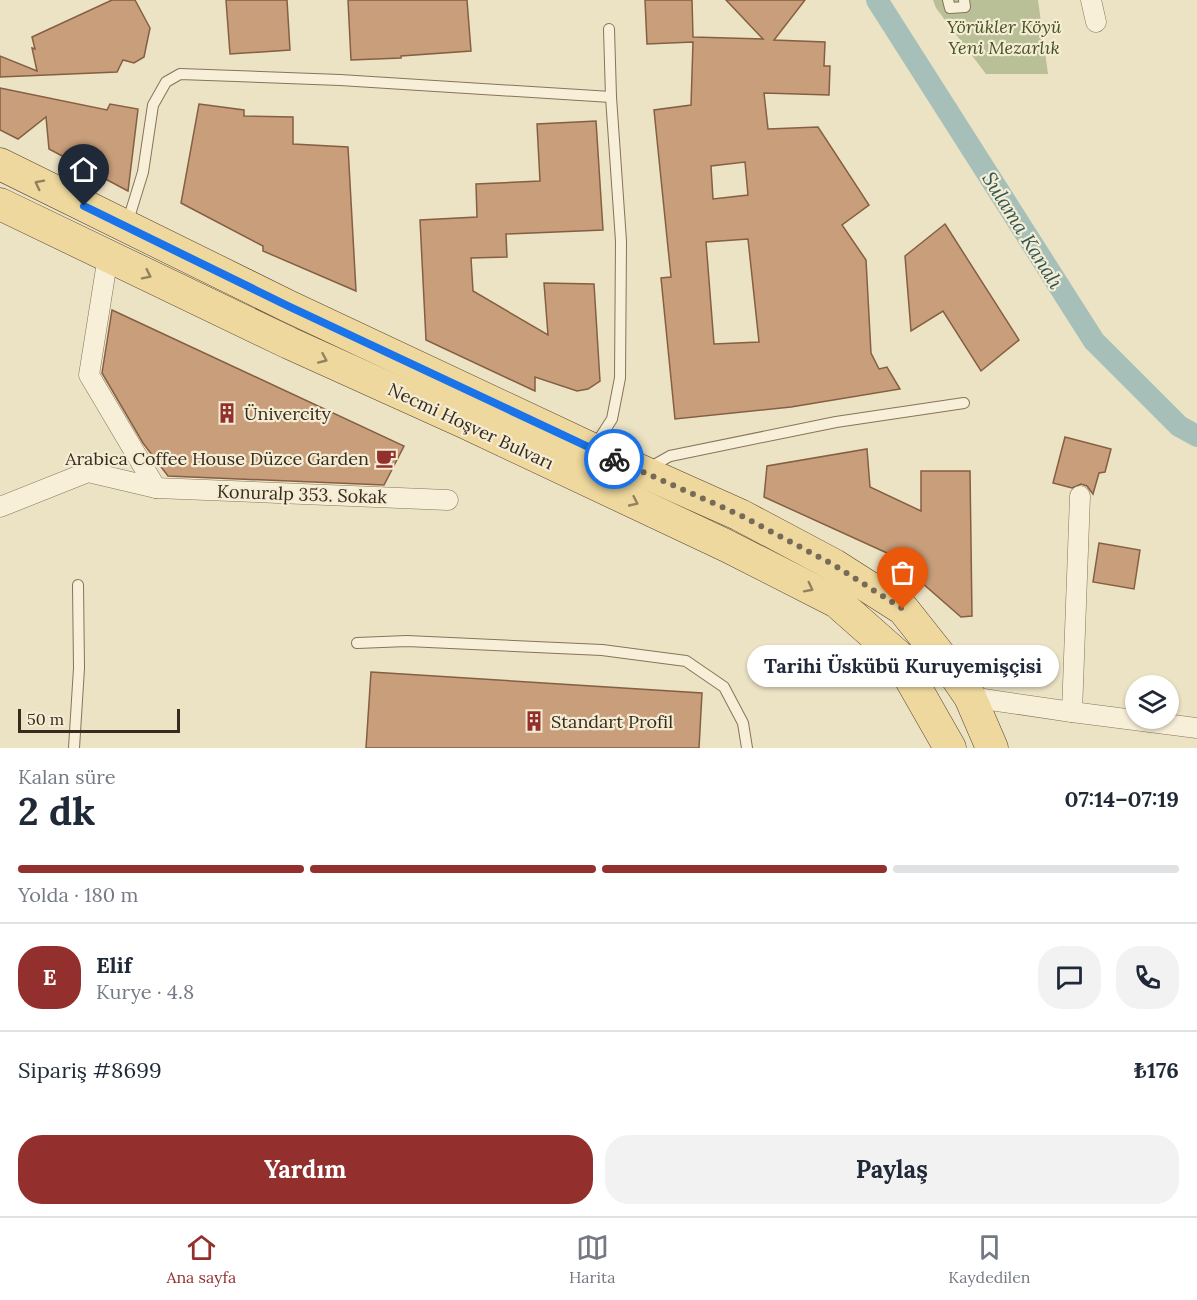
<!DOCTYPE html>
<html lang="tr">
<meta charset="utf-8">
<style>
:root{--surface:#fff;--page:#f2f2f3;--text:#1f2937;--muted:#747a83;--line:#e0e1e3;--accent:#93302d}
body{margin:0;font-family:Lora,serif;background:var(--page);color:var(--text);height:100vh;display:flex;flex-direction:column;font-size:22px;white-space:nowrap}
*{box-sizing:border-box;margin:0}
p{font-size:20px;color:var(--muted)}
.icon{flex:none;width:33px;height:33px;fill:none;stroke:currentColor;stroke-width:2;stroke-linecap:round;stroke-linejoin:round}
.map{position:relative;height:748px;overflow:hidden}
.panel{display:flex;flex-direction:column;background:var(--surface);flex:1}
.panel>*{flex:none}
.tools{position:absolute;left:1125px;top:675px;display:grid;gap:12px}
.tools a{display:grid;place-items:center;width:54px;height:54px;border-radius:50%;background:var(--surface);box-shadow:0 2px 4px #0004;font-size:30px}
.scale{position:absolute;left:18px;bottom:15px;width:162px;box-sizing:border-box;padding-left:6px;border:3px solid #372b1f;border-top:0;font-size:16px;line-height:21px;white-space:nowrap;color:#372b1f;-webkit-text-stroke:4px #f4ecd3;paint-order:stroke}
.pin{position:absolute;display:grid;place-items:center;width:51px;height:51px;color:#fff;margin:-62px -26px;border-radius:50% 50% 50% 0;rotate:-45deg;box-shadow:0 0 6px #0007}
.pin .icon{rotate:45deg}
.courier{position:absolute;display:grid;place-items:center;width:60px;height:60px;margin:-30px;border:4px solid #1a73e8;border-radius:50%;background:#fff;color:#222;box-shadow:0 2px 8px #0007}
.bubble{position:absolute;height:42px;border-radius:21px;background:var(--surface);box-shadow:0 2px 4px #0004;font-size:20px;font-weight:800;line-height:42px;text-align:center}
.head em{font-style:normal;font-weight:800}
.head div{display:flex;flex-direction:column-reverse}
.head{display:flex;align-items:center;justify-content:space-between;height:102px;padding:0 18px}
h1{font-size:39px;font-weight:800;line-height:45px}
.bar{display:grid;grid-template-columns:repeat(4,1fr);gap:9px 6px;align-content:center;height:72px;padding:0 18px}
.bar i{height:8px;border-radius:4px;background:var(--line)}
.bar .current{background:var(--accent)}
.bar p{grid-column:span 4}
.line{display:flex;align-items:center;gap:15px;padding:0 18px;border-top:2px solid var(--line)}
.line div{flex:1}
.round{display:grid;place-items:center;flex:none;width:63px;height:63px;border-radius:24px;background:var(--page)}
.button{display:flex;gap:12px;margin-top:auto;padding:12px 18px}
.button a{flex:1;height:69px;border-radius:24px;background:var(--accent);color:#fff;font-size:24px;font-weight:800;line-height:69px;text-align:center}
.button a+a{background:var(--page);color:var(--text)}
.dock{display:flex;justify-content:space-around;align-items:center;height:84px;border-top:2px solid var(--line);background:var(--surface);font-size:16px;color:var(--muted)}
.dock a{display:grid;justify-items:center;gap:3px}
.dock .current{color:var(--accent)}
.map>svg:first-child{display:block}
.cemetery{fill:#b9bf97}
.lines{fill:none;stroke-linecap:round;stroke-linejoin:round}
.canal{stroke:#a6c0b9;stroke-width:22}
.building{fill:#c99f7b;stroke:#855f42;stroke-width:1.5;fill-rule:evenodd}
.service-casing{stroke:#86745b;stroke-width:12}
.minor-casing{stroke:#86745b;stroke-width:21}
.primary-casing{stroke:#54422f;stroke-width:33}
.service{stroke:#f7efd7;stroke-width:10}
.minor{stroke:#f7efd7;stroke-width:20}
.primary{stroke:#eed89d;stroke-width:32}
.oneway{stroke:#92825e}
.done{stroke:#766b59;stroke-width:6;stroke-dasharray:0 10.8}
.route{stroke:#1a73e8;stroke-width:8}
.labels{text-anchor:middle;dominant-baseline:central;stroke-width:4.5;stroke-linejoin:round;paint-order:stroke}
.park-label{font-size:18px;font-style:italic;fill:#465326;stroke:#f4ecd3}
.poi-label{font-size:18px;fill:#372b1f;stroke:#f4ecd3;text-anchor:start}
.street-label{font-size:18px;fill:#372b1f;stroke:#f4ecd3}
.water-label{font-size:20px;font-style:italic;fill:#2e5655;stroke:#f4ecd3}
</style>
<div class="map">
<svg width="1197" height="748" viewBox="0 0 1197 748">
<rect width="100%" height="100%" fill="#ece2c4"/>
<polygon class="cemetery" points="933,0 1038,0 1048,74 986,74 936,8"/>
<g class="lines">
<polyline class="canal" points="877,0 1094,341 1179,426 1197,436"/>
</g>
<g class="building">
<polygon points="112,0 135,0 150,28 144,57 134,63 123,60 117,72 0,77 0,56 37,71 32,48 35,49 32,37"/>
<polygon points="226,0 287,0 290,50 230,54"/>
<polygon points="348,0 467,0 471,51 401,56 401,58 351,60"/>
<path d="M645,0H692L693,37L763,39L726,0H805L774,40L825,42L824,66H830L829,95L764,93L768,129L818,127L869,205L842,225L866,260L871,353L879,369L887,367L900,389L791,407L675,419L661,278L671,277L654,110L691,105L693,42L647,44ZM745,162L748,195L713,199L711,166ZM748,239L759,342L714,344L706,242Z"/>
<polygon points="0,88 107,110 110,104 138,109 128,191 49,149 46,117 18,139 0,130"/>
<polygon points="199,104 244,110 244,116 293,117 293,144 348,147 356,291 263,251 263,246 181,203"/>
<polygon points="596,121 603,230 506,234 507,257 471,258 473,291 548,335 544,283 594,284 600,381 588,389 577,391 535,377 535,391 426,340 420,220 477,217 476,184 540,181 537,124"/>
<polygon points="945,224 1019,340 981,371 943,311 911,331 905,256"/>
<polygon points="112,310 404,446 384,485 168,476 143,443 102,373"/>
<polygon points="1065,437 1111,449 1105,472 1099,473 1093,494 1087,486 1081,484 1072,488 1053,483"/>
<polygon points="867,449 870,487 921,511 921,471 970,471 972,616 961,617 897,561 898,558 764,497 767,466"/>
<polygon points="1099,543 1140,550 1134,589 1093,582"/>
<polygon points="371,672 702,693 699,748 366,748"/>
</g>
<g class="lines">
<g class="service-casing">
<g id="service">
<polyline points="948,0 950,8 965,7 964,0"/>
<polyline points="127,224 143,172 153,105 166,82 180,74 340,80 611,97"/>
<polyline points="594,447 612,419 620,378 621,241 611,97 609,29"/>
<polyline points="647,469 670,456 836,422 964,403"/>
<polyline points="357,643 407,641 602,650 686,661 724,687 743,723 747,748"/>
<polyline points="74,748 79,668 78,585"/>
</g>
</g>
<g class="minor-casing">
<g id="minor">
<polyline points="1091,0 1096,22"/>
<polyline points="108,256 89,375 156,488"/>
<polyline points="1080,496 1072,712 1197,728"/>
<polyline points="0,507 88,472 156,488 448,500"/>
<polyline points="970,697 1072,712"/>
</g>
</g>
<g class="primary-casing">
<g id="primary">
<polyline points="0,164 288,306 592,449 740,515 834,565 903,609 953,672 970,697 992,748"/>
<polyline points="0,204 289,343 466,423 727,546 837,602 897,655 950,748"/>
</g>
</g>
<use href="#service" class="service"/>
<use href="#minor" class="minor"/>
<use href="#primary" class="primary"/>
</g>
<defs><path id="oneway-chevron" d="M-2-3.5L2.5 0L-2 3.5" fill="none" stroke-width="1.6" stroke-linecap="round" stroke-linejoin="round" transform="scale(1.5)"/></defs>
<g class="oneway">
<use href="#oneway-chevron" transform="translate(39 184) rotate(-153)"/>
<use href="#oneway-chevron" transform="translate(147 275) rotate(26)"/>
<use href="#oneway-chevron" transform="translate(323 359) rotate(24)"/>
<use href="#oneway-chevron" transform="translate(634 502) rotate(25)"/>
<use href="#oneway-chevron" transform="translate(809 588) rotate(27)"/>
</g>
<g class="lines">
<polyline class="done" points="614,459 740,515 834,565 903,609"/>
<polyline class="route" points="84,206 288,306 614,459"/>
</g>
<defs>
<g id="building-bare" transform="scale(1.62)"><path d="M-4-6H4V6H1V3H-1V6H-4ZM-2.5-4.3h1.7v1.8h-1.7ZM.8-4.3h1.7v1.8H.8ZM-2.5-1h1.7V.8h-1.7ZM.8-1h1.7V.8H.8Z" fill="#93302d" stroke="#f4ecd3" stroke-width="2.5" paint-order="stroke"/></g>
<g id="cafe-bare" transform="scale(1.62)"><path d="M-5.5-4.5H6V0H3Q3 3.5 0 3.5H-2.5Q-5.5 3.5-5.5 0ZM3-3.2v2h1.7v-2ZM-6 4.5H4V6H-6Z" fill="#93302d" stroke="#f4ecd3" stroke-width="2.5" paint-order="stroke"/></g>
</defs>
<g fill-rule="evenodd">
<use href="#building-bare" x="227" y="413"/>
<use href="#cafe-bare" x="386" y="458"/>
<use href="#building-bare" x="534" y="721"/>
</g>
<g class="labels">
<g class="park-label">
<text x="1004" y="26">Yörükler Köyü<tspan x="1004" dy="21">Yeni Mezarlık</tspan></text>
</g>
<g class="poi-label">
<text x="244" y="413">Ünivercity</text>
<text x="369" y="458" text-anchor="end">Arabica Coffee House Düzce Garden</text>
<text x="551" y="721">Standart Profil</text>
</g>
<g class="street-label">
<text transform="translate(471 426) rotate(25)">Necmi Hoşver Bulvarı</text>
<text transform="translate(302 494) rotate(2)">Konuralp 353. Sokak</text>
</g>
<g class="water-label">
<text transform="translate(1023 230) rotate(58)">Sulama Kanalı</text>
</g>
</g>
</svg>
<div class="tools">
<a><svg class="icon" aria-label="layers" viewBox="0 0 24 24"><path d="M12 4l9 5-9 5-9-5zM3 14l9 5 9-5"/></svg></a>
</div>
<div class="scale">50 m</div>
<div class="pin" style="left:903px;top:609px;background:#ea580c"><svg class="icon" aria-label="bag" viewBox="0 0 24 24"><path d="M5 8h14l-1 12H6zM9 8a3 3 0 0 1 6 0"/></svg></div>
<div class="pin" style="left:84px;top:206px;background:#1f2937"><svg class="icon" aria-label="home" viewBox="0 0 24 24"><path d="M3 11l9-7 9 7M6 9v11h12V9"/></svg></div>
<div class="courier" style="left:614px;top:459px"><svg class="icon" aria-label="bike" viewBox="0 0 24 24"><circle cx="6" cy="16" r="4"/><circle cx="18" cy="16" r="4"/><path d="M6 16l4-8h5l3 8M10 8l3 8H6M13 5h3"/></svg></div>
<div class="bubble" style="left:747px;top:645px;width:312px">Tarihi Üskübü Kuruyemişçisi</div>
</div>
<section class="panel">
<div class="head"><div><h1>2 dk</h1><p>Kalan süre</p></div><em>07:14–07:19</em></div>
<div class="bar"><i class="current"></i><i class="current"></i><i class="current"></i><i></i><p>Yolda · 180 m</p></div>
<div class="line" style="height:108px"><b class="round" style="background:var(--accent);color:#fff">E</b><div><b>Elif</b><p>Kurye · 4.8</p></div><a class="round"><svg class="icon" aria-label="chat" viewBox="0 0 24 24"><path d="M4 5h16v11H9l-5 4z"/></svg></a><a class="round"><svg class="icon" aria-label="phone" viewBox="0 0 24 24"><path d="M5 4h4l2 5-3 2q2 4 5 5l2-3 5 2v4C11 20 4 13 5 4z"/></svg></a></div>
<div class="line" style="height:78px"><div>Sipariş #8699</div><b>₺176</b></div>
<div class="button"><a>Yardım</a><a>Paylaş</a></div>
</section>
<nav class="dock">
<a class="current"><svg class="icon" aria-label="home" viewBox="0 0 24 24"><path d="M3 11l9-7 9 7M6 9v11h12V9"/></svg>Ana sayfa</a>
<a><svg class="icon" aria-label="map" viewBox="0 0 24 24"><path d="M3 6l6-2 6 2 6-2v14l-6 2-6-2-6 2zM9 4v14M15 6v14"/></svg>Harita</a>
<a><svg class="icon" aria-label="saved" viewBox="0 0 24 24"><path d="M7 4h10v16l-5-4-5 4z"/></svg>Kaydedilen</a>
</nav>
